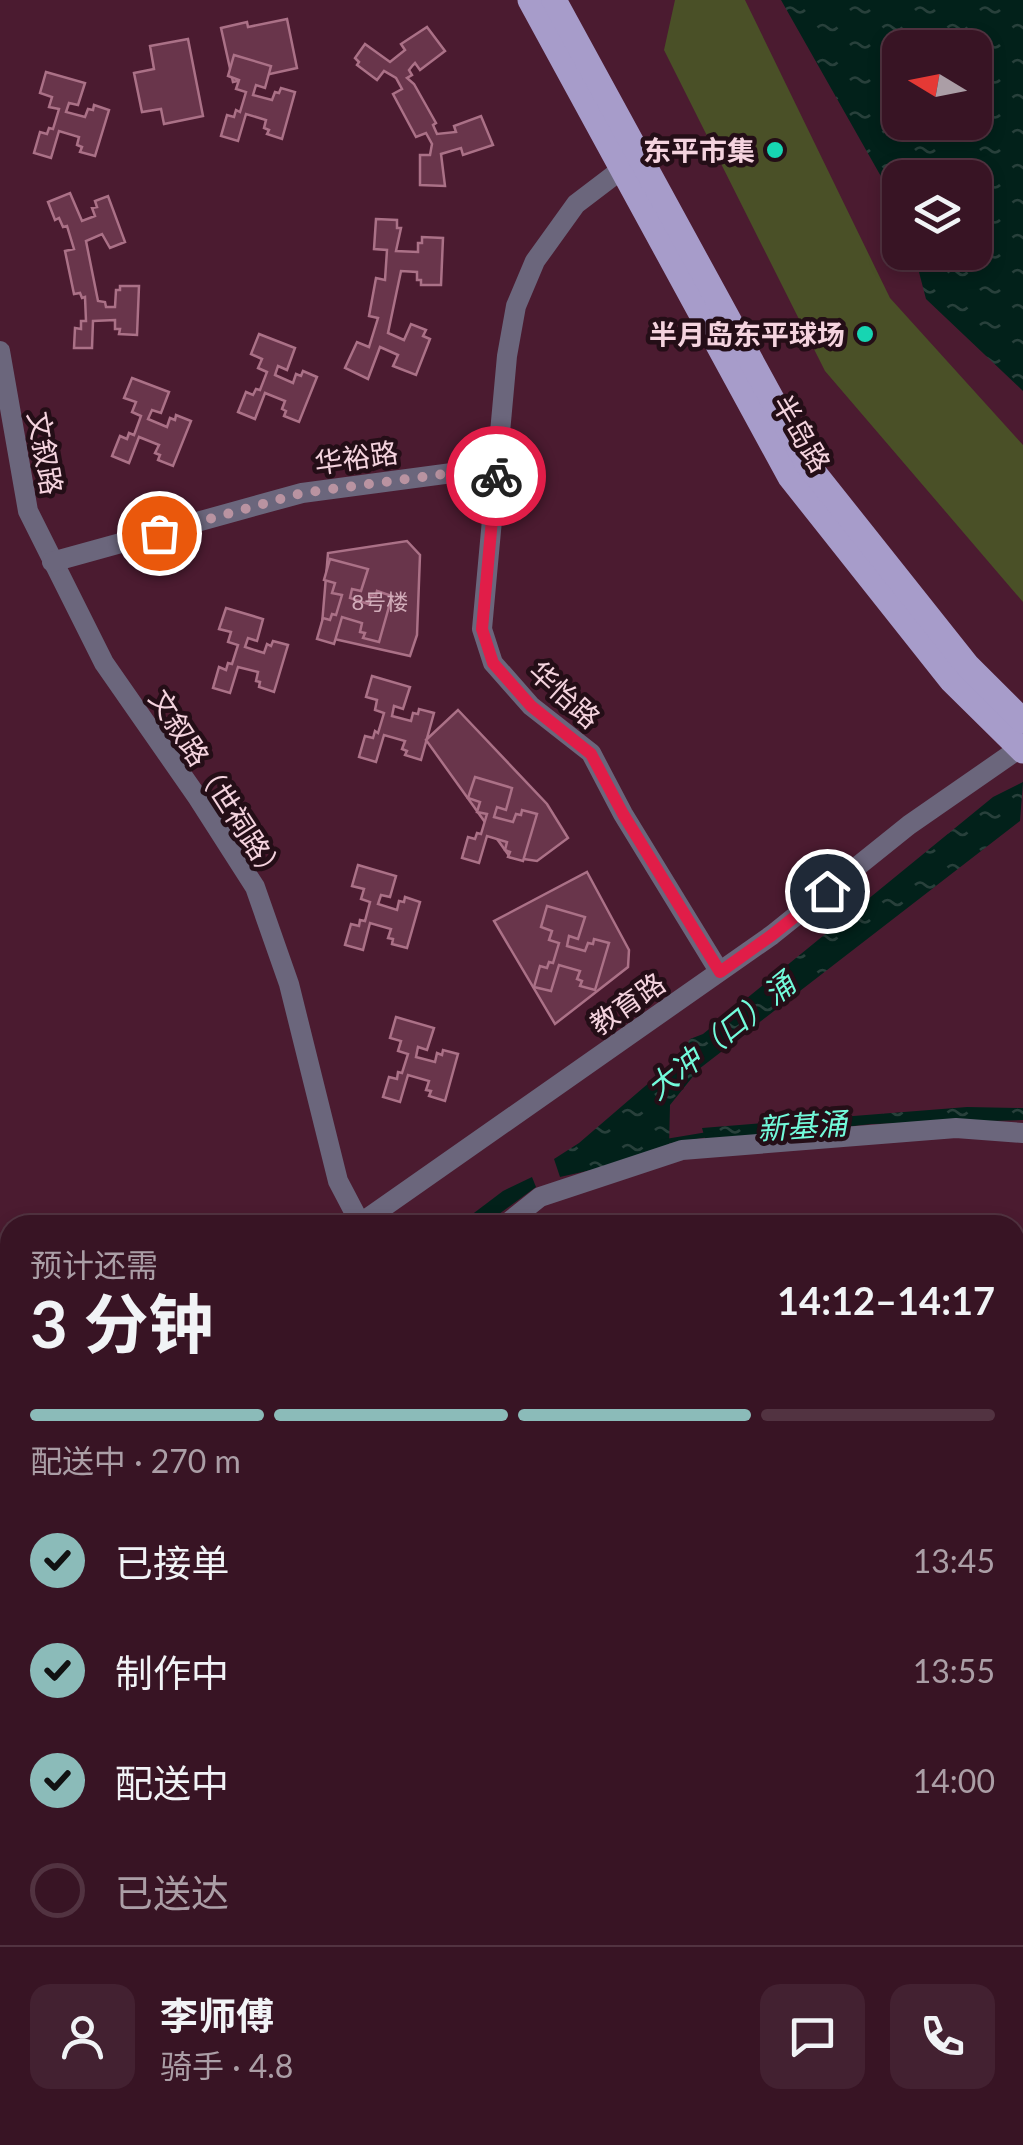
<!DOCTYPE html>
<html lang="zh">
<meta charset="utf-8">
<style>
:root{--surface:#381424;--page:#432131;--text:#f1f3f6;--muted:#ab9ea6;--line:#523341;--accent:#8bbbb9}
body{margin:0;font-family:Lato,"Noto Sans SC",sans-serif;background:var(--page);color:var(--text);height:100vh;display:flex;flex-direction:column;font-size:38px;white-space:nowrap}
*{box-sizing:border-box;margin:0}
p{font-size:32px;color:var(--muted)}
.icon{flex:none;width:55px;height:55px;fill:none;stroke:currentColor;stroke-width:2;stroke-linecap:round;stroke-linejoin:round}
.map{position:relative;flex:1;overflow:hidden}
.side{position:absolute;left:0px;top:1215px;width:1025px;height:930px;display:flex;flex-direction:column;background:var(--surface);border-radius:30px 30px 0 0;box-shadow:0 5px 15px #0003,0 0 0 2px var(--line)}
.side>*{flex:none}
.needle{width:65px;rotate:280deg}
.fabs{position:absolute;left:882px;top:30px;display:grid;gap:20px}
.fabs a{display:grid;place-items:center;width:110px;height:110px;border-radius:20px;background:var(--surface);box-shadow:0 5px 15px #0003,0 0 0 2px var(--line);font-size:50px}
.pin{position:absolute;display:grid;place-items:center;width:85px;height:85px;color:#fff;margin:-42px;border:5px solid #fff;border-radius:50%;box-shadow:0 2px 10px #0007}
.courier{position:absolute;display:grid;place-items:center;width:100px;height:100px;margin:-50px;border:8px solid #e11d48;border-radius:50%;background:#fff;color:#222;box-shadow:0 2px 12px #0007}
.head em{font-style:normal;font-weight:700}
.head div{display:flex;flex-direction:column-reverse}
.head{display:flex;align-items:center;justify-content:space-between;height:170px;padding:0 30px}
h1{font-size:65px;font-weight:700;line-height:75px}
.bar{display:grid;grid-template-columns:repeat(4,1fr);gap:15px 10px;align-content:center;height:120px;padding:0 30px}
.bar i{height:12px;border-radius:8px;background:var(--line)}
.bar .selected{background:var(--accent)}
.bar p{grid-column:span 4}
.line{display:flex;align-items:center;gap:25px;padding:0 30px;border-top:2px solid var(--line)}
.line div{flex:1}
.round{display:grid;place-items:center;flex:none;width:105px;height:105px;border-radius:20px;background:var(--page)}
ol{padding:0 30px;list-style:none}
li{display:flex;align-items:center;gap:30px;height:110px}
li p{margin-inline-start:auto}
li .icon{padding:10px;border-radius:50%;background:var(--accent);color:#111;stroke-width:4}
li:last-child{color:var(--muted)}
li i{width:55px;height:55px;border:5px solid var(--line);border-radius:50%}
.map>svg:first-child{display:block}
.built{fill:#5b243d}
.park{fill:#4a5027}
.water{fill:url(#water-ripples);fill-rule:evenodd}
.lines{fill:none;stroke-linecap:round;stroke-linejoin:round}
.stream{stroke:#02211a;stroke-width:5}
.building{fill:#69354b;stroke:#ab7187;stroke-width:2.5}
.minor{stroke:#6b667c;stroke-width:20}
.major{stroke:#a79cca;stroke-width:25}
.done{stroke:#b993a1;stroke-width:10;stroke-dasharray:0 18}
.route{stroke:#e11d48;stroke-width:12}
.poi-dot{fill:#17d5b2;stroke:#240e17;stroke-width:4}
.labels{text-anchor:middle;dominant-baseline:central;stroke-width:9;stroke-linejoin:round;paint-order:stroke}
.number-label{font-size:22px;fill:#d1acb9}
.poi-label{font-size:28px;font-weight:bold;fill:#f4d3de;stroke:#240e17;text-anchor:end}
.street-label{font-size:28px;fill:#f4d3de;stroke:#240e17}
.water-label{font-size:30px;font-style:italic;fill:#72fada;stroke:#240e17}
</style>
<div class="map">
<svg width="1023" height="2145" viewBox="0 0 1023 2145">
<defs>
<pattern id="water-ripples" width="26" height="14" patternUnits="userSpaceOnUse" patternTransform="scale(2.5)"><rect width="26" height="14" fill="#02211a"/><path d="M2 4q2-2 4 0t4 0M15 11q2-2 4 0t4 0" fill="none" stroke="#28403b"/></pattern>
</defs>
<rect width="100%" height="100%" fill="#4b1b30"/>
<polygon class="built" points="640,2135 818,2135 777,2145 643,2145"/>
<polygon class="park" points="675,0 745,0 890,298 1023,445 1023,602 825,371 664,50"/>
<g class="water">
<path d="M781,0H1023V391L926,299L914,253L975,252V178H900V210ZM900,48H975V122H900Z"/>
<polygon points="1023,782 1020,821 699,1069 670,1105 669,1148 658,1155 560,1177 554,1159 579,1143 679,1057 690,1039 703,1034 993,797"/>
<polygon points="967,1107 1023,1108 1023,1120 872,1124 706,1142 702,1128"/>
<polygon points="532,1177 536,1187 484,1225 458,1225 503,1191"/>
</g>
<g class="lines">
<polyline class="stream" points="663,1142 711,1134"/>
</g>
<g class="building">
<polygon points="287,19 297,68 233,82 221,28 247,22 248,27"/>
<polygon points="427,27 445,51 420,70 415,63 413,65 409,70 412,75 407,78 414,84 436,123 433,125 437,134 456,132 454,126 481,116 493,145 463,155 461,148 441,154 445,186 420,185 420,155 430,155 432,144 426,133 416,137 393,94 402,89 396,78 384,71 377,80 357,65 359,62 355,58 365,44 390,62 405,50 401,44"/>
<polygon points="188,39 203,116 164,124 161,109 142,112 134,73 154,69 150,46"/>
<polygon points="234,55 271,66 265,88 256,85 253,95 272,100 275,92 279,93 281,88 295,92 282,139 267,134 269,130 264,128 266,120 246,114 238,141 221,136 227,115 234,117 236,110 240,112 246,92 236,89 239,80 228,76"/>
<polygon points="46,72 85,83 78,105 69,103 66,112 85,117 88,109 93,110 94,105 109,110 95,156 80,152 82,147 77,145 79,137 59,131 51,158 34,153 40,132 47,134 49,128 53,129 59,109 49,107 52,97 40,93"/>
<polygon points="70,193 82,221 95,216 92,208 97,207 95,201 108,196 125,242 110,248 102,234 86,241 98,301 105,302 106,307 115,307 116,290 120,290 120,286 139,286 137,335 119,334 120,329 115,329 115,320 93,321 92,348 74,348 75,328 81,329 81,321 86,321 85,297 82,298 80,293 74,294 65,251 74,249 67,226 63,227 59,218 55,220 48,202"/>
<polygon points="376,219 397,220 397,228 401,228 396,251 418,252 418,243 422,243 422,237 443,238 441,285 421,285 421,280 417,280 417,272 401,271 388,333 404,340 411,324 426,330 423,336 430,339 416,375 393,366 398,355 380,347 368,379 345,368 357,342 369,347 378,318 369,316 376,278 385,280 387,250 374,249"/>
<polygon points="259,334 295,348 287,370 278,366 275,375 293,383 296,374 301,376 303,371 317,377 299,422 284,416 286,411 282,409 285,401 265,393 255,419 238,412 246,392 253,395 256,389 260,390 267,372 258,368 262,359 251,354"/>
<polygon points="132,378 169,392 161,413 152,410 148,419 167,427 170,418 175,420 176,415 191,421 173,466 158,460 160,455 155,453 159,445 139,437 129,463 112,456 120,436 127,439 129,433 134,435 141,416 132,412 136,402 124,398"/>
<polygon points="407,541 420,555 417,635 410,656 321,636 328,553"/>
<polygon points="330,559 368,569 361,591 352,589 350,598 368,604 371,595 376,596 377,591 392,596 379,642 363,638 365,633 360,632 362,623 342,617 334,644 317,639 323,618 330,620 332,614 336,615 342,595 332,593 335,583 324,580"/>
<polygon points="226,608 263,619 257,641 248,638 245,647 264,653 267,644 271,646 273,641 288,645 274,692 259,687 260,682 256,681 258,672 238,667 230,693 213,688 219,667 226,670 228,663 232,664 238,645 228,642 231,632 219,629"/>
<polygon points="372,676 410,687 403,709 394,706 392,716 411,721 413,713 418,714 419,709 434,713 421,760 405,755 407,751 402,749 405,741 384,735 376,762 359,757 365,736 373,738 375,731 378,733 384,713 375,710 377,700 366,697"/>
<polygon points="458,710 547,804 568,838 537,861 510,857 426,740"/>
<polygon points="475,777 512,788 506,810 497,807 494,817 513,822 516,814 521,815 522,810 537,814 523,861 508,857 510,852 505,850 507,842 487,836 479,863 462,858 468,837 475,839 477,833 481,834 487,814 477,812 480,802 468,798"/>
<polygon points="358,865 396,876 390,897 381,895 378,904 397,910 399,901 404,902 405,897 420,902 407,948 392,944 393,939 388,938 391,929 370,923 363,950 345,945 351,924 359,926 360,920 365,921 370,902 361,899 364,889 352,886"/>
<polygon points="587,872 629,950 628,967 555,1024 494,921"/>
<polygon points="547,906 585,917 578,939 569,936 567,946 585,951 588,943 593,944 594,939 609,943 595,990 580,986 582,981 577,979 580,971 559,965 551,991 534,987 540,966 547,968 549,962 553,963 559,943 549,940 552,931 541,927"/>
<polygon points="396,1017 434,1028 427,1050 418,1047 416,1057 435,1062 437,1053 442,1055 443,1050 458,1054 445,1101 429,1096 431,1091 426,1090 429,1081 408,1075 400,1102 383,1097 389,1077 397,1079 398,1072 402,1073 408,1054 398,1051 401,1041 390,1038"/>
</g>
<g class="lines">
<g class="minor">
<polyline points="622,169 576,204 535,261 516,306 507,356 482,629 493,663 531,706 591,753 623,814 719,971"/>
<polyline points="0,351 28,511 104,663 198,798 255,887 289,984 338,1181 360,1223"/>
<polyline points="52,562 302,493 497,467"/>
<polyline points="358,1225 772,935 909,825 1020,748"/>
<polyline points="505,1225 540,1197 682,1150 956,1128 1023,1133"/>
<polyline points="0,1394 10,1402"/>
<polyline points="464,2135 467,2145"/>
<polyline points="102,2145 102,2135"/>
</g>
<g class="major">
<polyline points="530,0 790,477 951,680 1023,751"/>
<polyline points="554,0 808,465 967,665 1023,721"/>
</g>
</g>
<g class="lines">
<polyline class="done" points="159,533 302,493 497,467 496,476"/>
<polyline class="route" points="496,476 482,629 493,663 531,706 591,754 623,814 720,972 772,935 827,891"/>
</g>
<g class="poi-dot">
<circle cx="775" cy="150" r="10"/>
<circle cx="865" cy="334" r="10"/>
</g>
<g class="labels">
<g class="number-label">
<text x="380" y="601">8号楼</text>
</g>
<g class="poi-label">
<text x="755" y="150">东平市集</text>
<text x="845" y="334">半月岛东平球场</text>
</g>
<g class="street-label">
<text transform="translate(802 433) rotate(59)">半岛路</text>
<text transform="translate(46 453) rotate(80)">文叙路</text>
<text transform="translate(356 457) rotate(-8)">华裕路</text>
<text transform="translate(565 694) rotate(42)">华怡路</text>
<text transform="translate(218 786) rotate(57)">文叙路（世祠路）</text>
<text transform="translate(627 1003) rotate(-35)">教育路</text>
</g>
<g class="water-label">
<text transform="translate(720 1035) rotate(-39)">大冲（口）涌</text>
<text transform="translate(802 1125) rotate(-4)">新基涌</text>
</g>
</g>
</svg>
<div class="fabs">
<a><svg class="needle" viewBox="-14 -14 28 28"><path d="M0-13l5 13h-10z" fill="#e53935"/><path d="M0 13l5-13h-10z" fill="#ab9ea6"/></svg></a>
<a><svg class="icon" aria-label="layers" viewBox="0 0 24 24"><path d="M12 4l9 5-9 5-9-5zM3 14l9 5 9-5"/></svg></a>
</div>
<div class="pin" style="left:159px;top:533px;background:#ea580c"><svg class="icon" aria-label="bag" viewBox="0 0 24 24"><path d="M5 8h14l-1 12H6zM9 8a3 3 0 0 1 6 0"/></svg></div>
<div class="pin" style="left:827px;top:891px;background:#1f2937"><svg class="icon" aria-label="home" viewBox="0 0 24 24"><path d="M3 11l9-7 9 7M6 9v11h12V9"/></svg></div>
<div class="courier" style="left:496px;top:476px"><svg class="icon" aria-label="bike" viewBox="0 0 24 24"><circle cx="6" cy="16" r="4"/><circle cx="18" cy="16" r="4"/><path d="M6 16l4-8h5l3 8M10 8l3 8H6M13 5h3"/></svg></div>
<section class="side">
<div class="head"><div><h1>3 分钟</h1><p>预计还需</p></div><em>14:12–14:17</em></div>
<div class="bar"><i class="selected"></i><i class="selected"></i><i class="selected"></i><i></i><p>配送中 · 270 m</p></div>
<ol>
<li><svg class="icon" aria-label="check" viewBox="0 0 24 24"><path d="M5 12l5 5 9-10"/></svg>已接单<p>13:45</p></li>
<li><svg class="icon" aria-label="check" viewBox="0 0 24 24"><path d="M5 12l5 5 9-10"/></svg>制作中<p>13:55</p></li>
<li><svg class="icon" aria-label="check" viewBox="0 0 24 24"><path d="M5 12l5 5 9-10"/></svg>配送中<p>14:00</p></li>
<li><i></i>已送达</li>
</ol>
<div class="line" style="height:180px"><a class="round"><svg class="icon" aria-label="person" viewBox="0 0 24 24"><circle cx="12" cy="8" r="4"/><path d="M4 21q1-7 8-7t8 7"/></svg></a><div><b>李师傅</b><p>骑手 · 4.8</p></div><a class="round"><svg class="icon" aria-label="chat" viewBox="0 0 24 24"><path d="M4 5h16v11H9l-5 4z"/></svg></a><a class="round"><svg class="icon" aria-label="phone" viewBox="0 0 24 24"><path d="M5 4h4l2 5-3 2q2 4 5 5l2-3 5 2v4C11 20 4 13 5 4z"/></svg></a></div>
</section>
</div>
